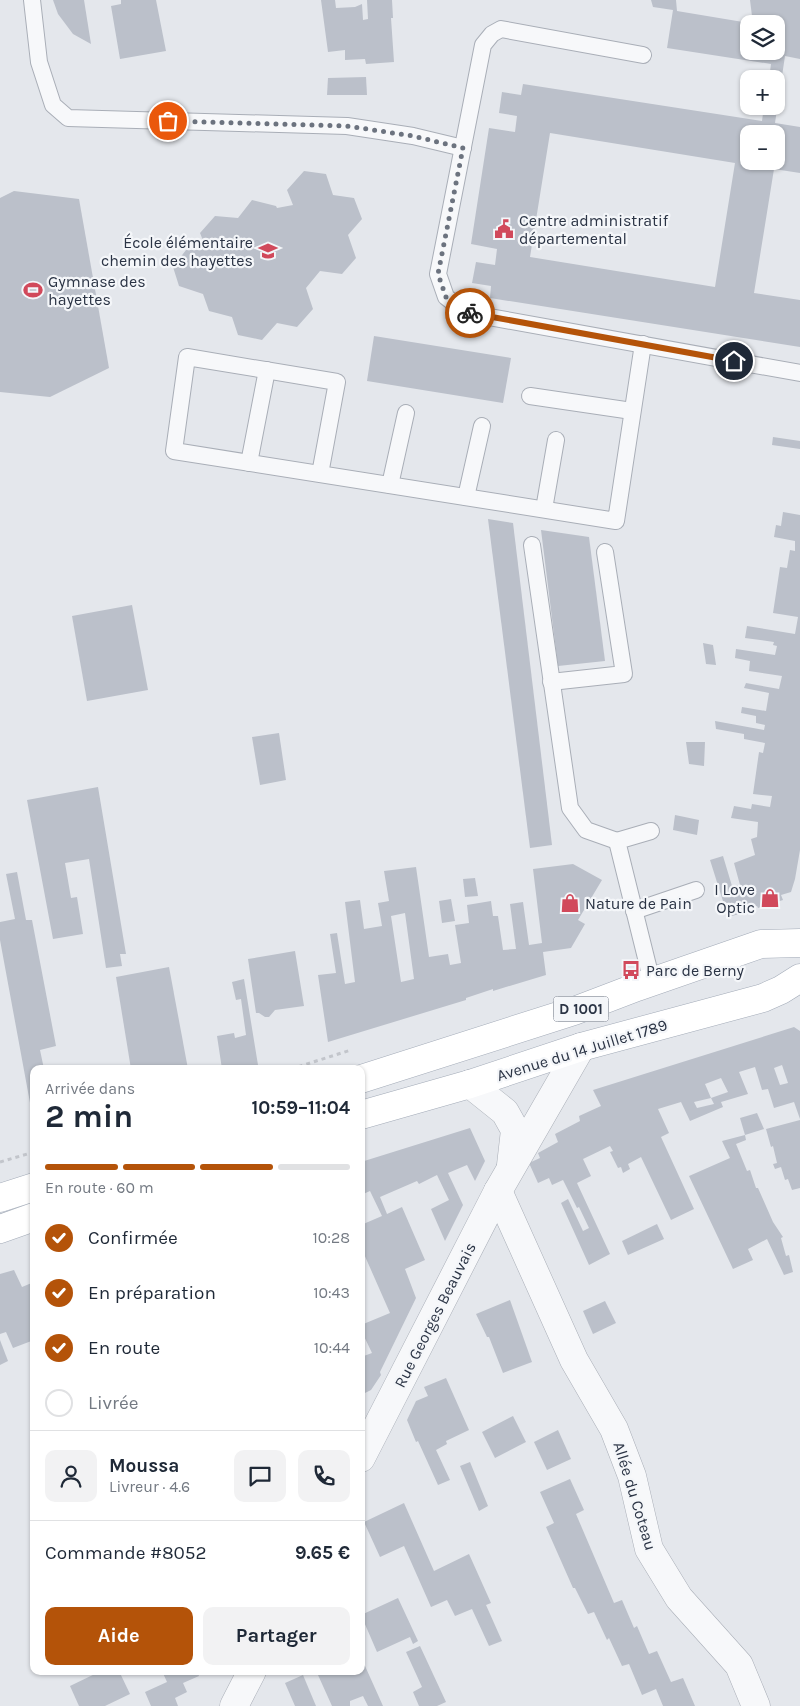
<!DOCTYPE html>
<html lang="fr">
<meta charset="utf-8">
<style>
:root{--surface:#fff;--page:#f2f2f3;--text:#1f2937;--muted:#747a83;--line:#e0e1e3;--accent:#b45309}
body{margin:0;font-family:Karla,sans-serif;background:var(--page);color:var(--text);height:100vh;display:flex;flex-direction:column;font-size:19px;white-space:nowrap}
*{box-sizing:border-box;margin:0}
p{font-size:16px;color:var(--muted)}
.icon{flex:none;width:28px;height:28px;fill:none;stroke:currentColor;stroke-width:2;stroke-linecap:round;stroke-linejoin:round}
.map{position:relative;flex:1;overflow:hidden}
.sheet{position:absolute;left:30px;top:1065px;width:335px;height:610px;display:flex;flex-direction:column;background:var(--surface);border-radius:10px;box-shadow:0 1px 4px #0004}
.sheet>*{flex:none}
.fabs{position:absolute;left:740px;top:15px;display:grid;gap:10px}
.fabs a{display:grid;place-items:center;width:45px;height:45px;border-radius:10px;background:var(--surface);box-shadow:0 1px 4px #0004;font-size:25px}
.pin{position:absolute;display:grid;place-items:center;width:42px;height:42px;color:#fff;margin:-21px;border:2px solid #fff;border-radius:50%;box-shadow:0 1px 5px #0007}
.courier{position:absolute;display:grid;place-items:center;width:50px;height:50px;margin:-25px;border:4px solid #b45309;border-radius:50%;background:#fff;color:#222;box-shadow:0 1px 6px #0007}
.head em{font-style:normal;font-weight:700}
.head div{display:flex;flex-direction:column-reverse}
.head{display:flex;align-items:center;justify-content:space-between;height:85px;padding:0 15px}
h1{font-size:32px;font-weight:700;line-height:38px}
.bar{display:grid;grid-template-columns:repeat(4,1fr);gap:8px 5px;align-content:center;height:60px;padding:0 15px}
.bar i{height:6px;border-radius:4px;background:var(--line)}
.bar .selected{background:var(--accent)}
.bar p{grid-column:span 4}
.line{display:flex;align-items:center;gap:12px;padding:0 15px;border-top:1px solid var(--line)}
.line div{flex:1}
.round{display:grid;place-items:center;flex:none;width:52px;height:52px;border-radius:10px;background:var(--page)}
ol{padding:0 15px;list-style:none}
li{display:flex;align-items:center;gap:15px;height:55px}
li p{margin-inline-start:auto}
li .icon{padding:5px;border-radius:50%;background:var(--accent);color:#fff;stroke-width:4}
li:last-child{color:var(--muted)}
li i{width:28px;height:28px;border:2px solid var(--line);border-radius:50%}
.primary-button{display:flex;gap:10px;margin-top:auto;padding:10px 15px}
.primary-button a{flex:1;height:58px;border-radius:10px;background:var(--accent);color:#fff;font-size:20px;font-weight:700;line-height:58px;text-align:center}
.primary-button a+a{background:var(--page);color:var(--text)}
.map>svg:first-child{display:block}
.building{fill:#bbc0ca;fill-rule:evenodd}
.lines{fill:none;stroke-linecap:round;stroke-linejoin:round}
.service-casing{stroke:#a9aeb7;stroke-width:18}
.minor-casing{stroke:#a9aeb7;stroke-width:29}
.primary-casing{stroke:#a3abb8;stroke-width:29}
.path{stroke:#c2c5cb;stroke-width:3;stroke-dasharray:4 4;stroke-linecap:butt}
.service{stroke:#f7f8fa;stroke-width:16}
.minor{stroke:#f7f8fa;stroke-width:28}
.primary{stroke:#fff;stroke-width:28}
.done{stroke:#6c737f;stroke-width:5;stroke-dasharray:0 9}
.route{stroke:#b45309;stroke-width:6}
.labels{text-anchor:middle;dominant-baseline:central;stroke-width:4.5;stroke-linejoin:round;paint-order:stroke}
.shield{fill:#f4f6f9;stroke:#676e7b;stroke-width:1}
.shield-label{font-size:15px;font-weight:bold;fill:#2b3445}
.poi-label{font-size:16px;fill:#2b3445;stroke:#f4f6f9;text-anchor:start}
.street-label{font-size:16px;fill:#2b3445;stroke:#f4f6f9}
</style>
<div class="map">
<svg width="800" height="1706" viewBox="0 0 800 1706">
<rect width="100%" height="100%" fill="#e4e7ec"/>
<g class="building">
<polygon points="53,0 84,0 91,44 73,34 58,14"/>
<polygon points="121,0 156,0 166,51 120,59 111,6 121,4"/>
<polygon points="321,0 335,0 336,8 355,7 362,4 363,20 368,19 367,0 392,0 393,18 391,18 394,62 366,64 365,59 345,60 345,50 328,52"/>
<path d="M651,0H676L677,11L749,23V51H776V24H753L750,0H800V59L785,56L775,123L800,127V173L774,169L754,293L800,300V347L490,298L491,286L472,283L476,262L495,265L497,249L471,244L489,128L515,132L517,116L499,113L502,92L521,95L523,84L762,121L764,106H776V79H769L771,64L667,48L673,10L653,7ZM550,133L735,163L715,287L530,257ZM749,134H776V161H749Z"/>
<polygon points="366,77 367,95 327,95 328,78"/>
<polygon points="304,171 326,174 333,195 354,198 362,219 348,235 356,258 342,274 320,271 306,288 313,309 297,327 277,323 262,340 238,335 232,317 209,311 203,294 179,286 173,267 186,250 198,250 204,243 200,233 215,216 238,218 252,200 276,206 277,208 293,205 287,190"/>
<polygon points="14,191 79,199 109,368 50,397 0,392 0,198"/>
<polygon points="374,336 511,358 503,403 367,381"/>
<polygon points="773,437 800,441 800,449 772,445"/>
<polygon points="783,512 800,515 800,850 795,879 791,892 781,895 783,900 758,908 757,906 746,910 747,912 728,917 710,860 723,856 732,886 740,885 734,863 755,855 751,839 757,837 758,822 731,818 734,806 751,809 752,804 770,807 772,796 753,794 759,752 763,753 765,743 744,739 744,734 716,729 715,721 764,730 765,725 756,723 756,716 741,713 742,707 766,711 769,693 744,688 746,683 779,689 782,676 749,671 750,661 735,658 736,649 775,655 777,646 773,645 774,642 745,638 747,626 795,634 798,617 773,613 780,567 787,568 790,550 795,551 795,541 774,537 776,525 781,526"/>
<polygon points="488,519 513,523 552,845 530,848"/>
<polygon points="541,530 589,537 605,661 558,666"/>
<polygon points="132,605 148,690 87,701 72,616"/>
<polygon points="703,643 713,645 716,665 706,664"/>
<polygon points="279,733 286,780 260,785 252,737"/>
<polygon points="686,742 705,742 704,766 689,764"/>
<polygon points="98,787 126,954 120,954 122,966 106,968 89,859 65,863 71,898 77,897 83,934 53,939 27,800"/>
<polygon points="675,815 699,820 697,835 673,830"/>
<path d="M573,864L602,880L578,920L585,924L571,948L543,952L546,975L493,991V989L466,998V1000L328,1042L318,975L336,973L330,934L337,933L345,984L355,982L345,902L360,900L364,929L382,926L378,903L389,901L384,871L416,867L429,957L448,954L450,965L461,963L455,925L469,923L467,905L491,901L493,916H498L503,950L516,949L510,904L523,902L529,945L542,943L533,869ZM405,913L414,979L401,982L391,916Z"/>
<polygon points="17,872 26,920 32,920 56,1046 40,1050 44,1069 34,1069 33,1119 0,940 0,922 15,919 6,874"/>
<polygon points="475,878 478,896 465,897 463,879"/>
<polygon points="451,899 455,921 442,923 439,901"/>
<polygon points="295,951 304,1006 275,1010 269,1017 265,1017 259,1013 256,1013 248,959"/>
<polygon points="169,967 188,1069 131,1069 116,977"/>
<polygon points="244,979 258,1065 245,1069 222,1069 217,1036 234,1033 235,1038 246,1035 241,999 236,1000 232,982"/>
<path d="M794,1027L800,1031V1119L794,1102L774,1108L768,1089L762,1090L755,1067L739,1072L748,1094L721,1102L723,1107L690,1121L681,1102L658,1109L669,1133L661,1137L694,1209L671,1220L641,1157L628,1164L630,1169L623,1173L621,1167L618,1168L610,1152L613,1151L610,1146L583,1159L591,1176L577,1183L610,1254L589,1265L561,1203L568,1199L583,1231L589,1228L579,1207L577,1208L563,1180L552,1185L549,1178L538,1183L529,1163L540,1158L538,1153L558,1142L555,1134L580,1121L579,1116L601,1106L593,1090ZM782,1065L788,1083L780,1085L774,1068ZM721,1078L728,1092L711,1098L705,1084ZM711,1098L714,1104L697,1108L694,1102Z"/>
<polygon points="757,1113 764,1129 745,1135 740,1118"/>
<polygon points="800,1120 800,1188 792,1190 788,1179 785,1180 781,1167 775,1169 773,1164 777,1163 773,1146 771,1147 766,1129"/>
<polygon points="470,1128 485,1161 475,1181 467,1165 448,1173 463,1205 445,1241 431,1209 449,1200 437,1175 419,1184 417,1181 380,1197 387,1214 402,1207 425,1260 405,1269 416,1298 380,1372 381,1375 371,1390 361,1395 361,1357 372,1353 361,1330 361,1325 390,1313 364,1254 361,1255 361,1225 382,1216 370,1191 361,1195 361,1162"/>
<polygon points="745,1135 746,1140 736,1144 747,1171 750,1170 756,1188 758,1188 773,1222 783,1237 781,1238 786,1256 789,1255 793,1272 784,1275 767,1239 748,1249 753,1260 733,1269 689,1176 730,1158 722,1141"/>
<polygon points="657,1224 664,1239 628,1255 622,1241"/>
<polygon points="14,1270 22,1287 34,1282 34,1340 13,1348 6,1332 0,1334 0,1274"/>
<polygon points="510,1300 532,1362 503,1373 489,1337 487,1337 476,1314"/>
<polygon points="605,1301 616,1323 593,1334 583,1311"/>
<polygon points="0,1340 8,1361 0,1365"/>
<polygon points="446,1378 469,1430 446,1441 447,1444 436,1450 450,1480 438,1485 418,1441 416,1442 407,1420 416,1401 428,1396 424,1387"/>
<polygon points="513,1416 526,1442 495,1458 482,1432"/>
<polygon points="558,1430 571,1459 547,1470 534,1442"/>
<polygon points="470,1462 488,1506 479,1511 460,1466"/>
<polygon points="570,1479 584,1510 576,1514 614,1603 622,1600 634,1628 637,1626 649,1654 657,1651 671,1682 683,1678 695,1706 663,1706 656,1689 642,1695 629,1664 622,1666 609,1638 607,1640 594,1612 588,1614 575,1588 573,1588 546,1527 554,1523 540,1492"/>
<polygon points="404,1503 434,1571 469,1554 491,1603 486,1605 502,1641 489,1646 472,1609 455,1616 447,1600 431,1607 404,1546 380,1557 364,1522"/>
<polygon points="398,1598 418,1641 413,1644 410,1637 377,1652 361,1615"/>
<polygon points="420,1646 446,1702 437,1706 419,1706 413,1692 422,1687 406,1652"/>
<polygon points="361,1657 383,1706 368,1706 363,1696 350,1701 350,1706 332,1706 318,1675 326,1671 361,1671"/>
<polygon points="101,1671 119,1671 130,1694 105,1706 79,1706 70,1686"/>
<polygon points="162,1671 197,1671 199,1676 183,1683 187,1692 175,1698 178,1706 151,1706 145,1692 167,1682"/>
<polygon points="303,1675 316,1706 295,1706 285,1683"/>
</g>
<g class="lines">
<g class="service-casing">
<g id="service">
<polyline points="32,0 39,62 53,105 68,118 347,126 413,136 463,148"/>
<polyline points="643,55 501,29 492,34 483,45 438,274 446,297 467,313 800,373"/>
<polyline points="530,396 632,411"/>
<polyline points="249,463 267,370"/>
<path d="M320,474L337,382L187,357L174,451C322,474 469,498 616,521L643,344"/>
<polyline points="390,485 406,413"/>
<polyline points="466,497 482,426"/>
<polyline points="544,509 556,440"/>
<polyline points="532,545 570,808 586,830 617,841"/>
<polyline points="551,682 624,674 605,552"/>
<polyline points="651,831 617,841 652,982"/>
<polyline points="634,911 696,890"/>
</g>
</g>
<g class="minor-casing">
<g id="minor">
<polyline points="470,1084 505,1112 515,1130 511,1165"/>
<polyline points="498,1191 574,1360 614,1429 632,1476 649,1549 679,1598 739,1665 756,1706"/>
<polyline points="361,1458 498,1191 581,1047"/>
<polyline points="234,1706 252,1671"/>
</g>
</g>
<g class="primary-casing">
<g id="primary">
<polyline points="361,1079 574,1011 637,987 761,944 800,943"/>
<polyline points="361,1115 470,1084 581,1047 763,998 781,990 800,978"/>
<polyline points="0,1198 34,1187"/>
<polyline points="0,1229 34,1217"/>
</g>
</g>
<g class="path">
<polyline points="291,1069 351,1050"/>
<polyline points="0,1162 34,1152"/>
</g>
<use href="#service" class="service"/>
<use href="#minor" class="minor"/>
<use href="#primary" class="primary"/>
</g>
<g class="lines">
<polyline class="done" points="168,121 347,126 413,136 463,148 438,274 446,297 470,313"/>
<polyline class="route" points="470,313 734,361"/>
</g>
<defs>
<g id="civic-bare" transform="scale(1.5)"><path d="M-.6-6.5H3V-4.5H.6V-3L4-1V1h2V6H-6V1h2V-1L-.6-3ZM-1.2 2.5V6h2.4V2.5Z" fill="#d1495b" stroke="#f4f6f9" stroke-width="2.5" paint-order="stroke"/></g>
<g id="school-bare" transform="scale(1.5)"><path d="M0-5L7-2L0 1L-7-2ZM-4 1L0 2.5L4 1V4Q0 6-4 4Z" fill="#d1495b" stroke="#f4f6f9" stroke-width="2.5" paint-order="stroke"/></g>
<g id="stadium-bare" transform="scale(1.5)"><path d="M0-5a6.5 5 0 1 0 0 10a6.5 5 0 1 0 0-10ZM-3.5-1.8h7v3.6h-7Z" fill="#d1495b" stroke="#f4f6f9" stroke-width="2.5" paint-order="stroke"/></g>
<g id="shop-bare" transform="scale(1.5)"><path d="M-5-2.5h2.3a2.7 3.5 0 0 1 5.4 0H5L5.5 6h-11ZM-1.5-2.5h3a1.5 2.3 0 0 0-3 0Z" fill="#d1495b" stroke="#f4f6f9" stroke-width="2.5" paint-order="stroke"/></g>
<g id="bus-bare" transform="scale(1.5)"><path d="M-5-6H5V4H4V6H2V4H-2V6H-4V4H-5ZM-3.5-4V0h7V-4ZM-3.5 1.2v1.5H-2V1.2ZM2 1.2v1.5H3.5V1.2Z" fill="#d1495b" stroke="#f4f6f9" stroke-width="2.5" paint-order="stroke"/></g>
</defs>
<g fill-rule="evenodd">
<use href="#civic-bare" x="504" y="229"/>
<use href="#school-bare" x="268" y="251"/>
<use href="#stadium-bare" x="33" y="290"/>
<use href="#shop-bare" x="770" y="898"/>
<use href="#shop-bare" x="570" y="903"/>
<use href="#bus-bare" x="631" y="970"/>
</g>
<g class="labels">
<rect class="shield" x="553.5" y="996.5" width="55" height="25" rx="4"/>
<g class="shield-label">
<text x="581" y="1009">D 1001</text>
</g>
<g class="poi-label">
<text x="519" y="220">Centre administratif<tspan x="519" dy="18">départemental</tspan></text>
<text x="253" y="242" text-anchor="end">École élémentaire<tspan x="253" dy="18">chemin des hayettes</tspan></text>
<text x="48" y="281">Gymnase des<tspan x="48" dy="18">hayettes</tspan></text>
<text x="755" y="889" text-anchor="end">I Love<tspan x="755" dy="18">Optic</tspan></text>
<text x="585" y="903">Nature de Pain</text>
<text x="646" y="970">Parc de Berny</text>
</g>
<g class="street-label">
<text transform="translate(582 1050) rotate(-17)">Avenue du 14 Juillet 1789</text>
<text transform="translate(435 1315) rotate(-63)">Rue Georges Beauvais</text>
<text transform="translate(635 1496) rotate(73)">Allée du Coteau</text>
</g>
</g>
</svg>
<div class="fabs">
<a><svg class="icon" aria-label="layers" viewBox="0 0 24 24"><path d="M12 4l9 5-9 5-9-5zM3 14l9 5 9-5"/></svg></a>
<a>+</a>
<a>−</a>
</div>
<div class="pin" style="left:168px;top:121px;background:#ea580c"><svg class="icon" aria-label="bag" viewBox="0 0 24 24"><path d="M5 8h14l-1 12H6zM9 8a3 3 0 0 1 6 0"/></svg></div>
<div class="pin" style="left:734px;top:361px;background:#1f2937"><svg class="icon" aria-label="home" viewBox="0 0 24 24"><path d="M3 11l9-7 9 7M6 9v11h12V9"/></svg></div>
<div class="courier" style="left:470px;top:313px"><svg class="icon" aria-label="bike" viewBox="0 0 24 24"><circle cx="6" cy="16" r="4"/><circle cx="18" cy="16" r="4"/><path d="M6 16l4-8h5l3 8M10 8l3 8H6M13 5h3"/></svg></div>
<section class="sheet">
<div class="head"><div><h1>2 min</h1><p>Arrivée dans</p></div><em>10:59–11:04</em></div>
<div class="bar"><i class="selected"></i><i class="selected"></i><i class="selected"></i><i></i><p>En route · 60 m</p></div>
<ol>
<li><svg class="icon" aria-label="check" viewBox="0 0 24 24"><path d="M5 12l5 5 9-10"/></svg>Confirmée<p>10:28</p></li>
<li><svg class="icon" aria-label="check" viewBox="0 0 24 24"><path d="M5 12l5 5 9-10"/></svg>En préparation<p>10:43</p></li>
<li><svg class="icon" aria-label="check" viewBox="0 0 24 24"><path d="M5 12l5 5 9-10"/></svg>En route<p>10:44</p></li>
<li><i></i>Livrée</li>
</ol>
<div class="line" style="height:90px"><a class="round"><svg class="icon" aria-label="person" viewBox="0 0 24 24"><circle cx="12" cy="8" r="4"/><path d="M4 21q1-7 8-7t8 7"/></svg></a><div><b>Moussa</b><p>Livreur · 4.6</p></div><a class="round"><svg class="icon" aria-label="chat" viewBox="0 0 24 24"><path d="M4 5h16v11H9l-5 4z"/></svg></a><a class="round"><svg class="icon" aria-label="phone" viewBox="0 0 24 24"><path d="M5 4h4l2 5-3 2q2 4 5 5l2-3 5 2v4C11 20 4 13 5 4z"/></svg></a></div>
<div class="line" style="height:65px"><div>Commande #8052</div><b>9.65 €</b></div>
<div class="primary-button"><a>Aide</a><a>Partager</a></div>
</section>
</div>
